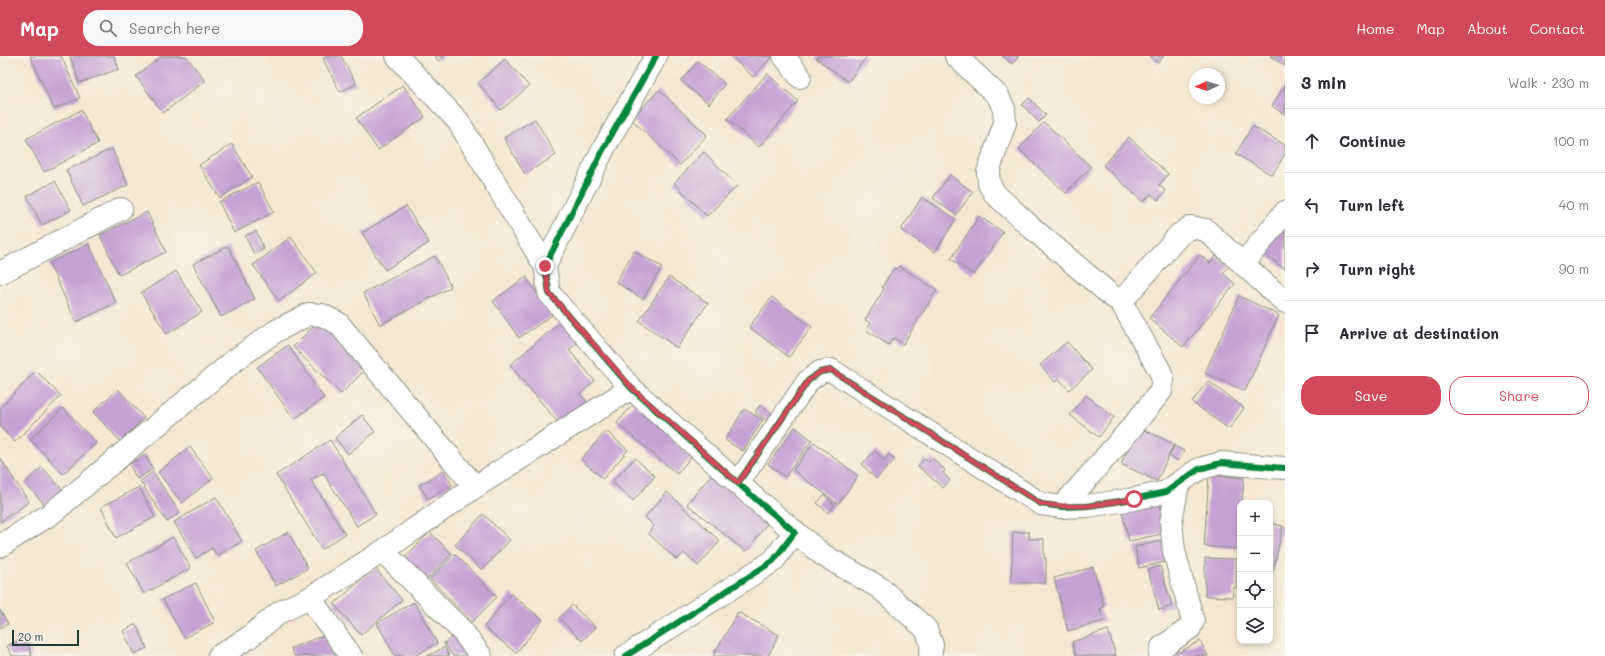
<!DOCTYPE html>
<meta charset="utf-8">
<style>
:root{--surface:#fff;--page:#f7f7f7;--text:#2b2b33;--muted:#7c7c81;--line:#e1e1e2;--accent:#d1495b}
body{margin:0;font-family:Mali,sans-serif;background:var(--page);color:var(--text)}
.controls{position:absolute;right:12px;bottom:12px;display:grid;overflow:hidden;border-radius:8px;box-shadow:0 2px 6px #0003}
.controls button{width:36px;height:36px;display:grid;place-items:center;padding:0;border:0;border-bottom:1px solid var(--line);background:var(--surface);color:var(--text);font:20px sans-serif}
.compass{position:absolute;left:1189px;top:12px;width:36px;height:36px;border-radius:50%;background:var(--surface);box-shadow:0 2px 6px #0003;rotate:267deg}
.scale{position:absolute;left:12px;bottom:10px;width:67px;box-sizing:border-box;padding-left:4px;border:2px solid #1f3d34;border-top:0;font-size:11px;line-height:14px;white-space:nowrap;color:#1f3d34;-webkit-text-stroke:3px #f7f3e8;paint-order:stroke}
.stop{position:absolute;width:12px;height:12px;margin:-9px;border:3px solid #d1495b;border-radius:50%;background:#fff}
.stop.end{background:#d1495b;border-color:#fff;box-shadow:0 1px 4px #0008}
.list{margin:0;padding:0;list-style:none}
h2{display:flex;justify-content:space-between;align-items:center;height:52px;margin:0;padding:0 16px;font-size:17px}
h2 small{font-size:13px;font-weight:400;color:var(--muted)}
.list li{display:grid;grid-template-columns:26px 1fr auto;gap:12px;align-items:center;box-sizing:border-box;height:64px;padding:0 16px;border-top:1px solid var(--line)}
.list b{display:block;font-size:15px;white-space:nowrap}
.list em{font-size:13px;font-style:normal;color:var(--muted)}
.actions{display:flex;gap:8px;padding:12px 16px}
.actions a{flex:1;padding:9px 0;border:1px solid var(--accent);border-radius:16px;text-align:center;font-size:14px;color:var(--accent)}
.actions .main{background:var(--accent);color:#fff}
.icon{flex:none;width:22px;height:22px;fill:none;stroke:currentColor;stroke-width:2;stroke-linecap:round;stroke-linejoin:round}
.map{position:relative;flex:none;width:1285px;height:600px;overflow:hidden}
header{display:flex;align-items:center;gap:24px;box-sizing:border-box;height:56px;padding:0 20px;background:var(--accent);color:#fff}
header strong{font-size:19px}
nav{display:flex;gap:22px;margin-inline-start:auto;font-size:14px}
.search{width:280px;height:36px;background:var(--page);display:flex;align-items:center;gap:10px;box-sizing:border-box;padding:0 14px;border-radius:16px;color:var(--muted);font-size:15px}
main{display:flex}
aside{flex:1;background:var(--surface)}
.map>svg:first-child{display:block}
</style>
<header>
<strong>Map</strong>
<div class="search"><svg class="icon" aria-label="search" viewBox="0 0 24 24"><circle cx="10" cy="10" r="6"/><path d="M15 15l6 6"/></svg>Search here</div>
<nav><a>Home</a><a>Map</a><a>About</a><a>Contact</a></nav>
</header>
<main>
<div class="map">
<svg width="1285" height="600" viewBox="0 0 1285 600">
<rect width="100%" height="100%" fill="#f7f3e8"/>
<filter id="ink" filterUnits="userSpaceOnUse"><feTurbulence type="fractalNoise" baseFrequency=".025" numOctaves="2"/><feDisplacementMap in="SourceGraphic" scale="8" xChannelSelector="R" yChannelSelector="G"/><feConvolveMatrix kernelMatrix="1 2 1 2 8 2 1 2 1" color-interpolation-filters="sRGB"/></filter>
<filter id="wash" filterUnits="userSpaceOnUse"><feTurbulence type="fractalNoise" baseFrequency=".012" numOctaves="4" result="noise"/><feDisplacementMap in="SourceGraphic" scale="16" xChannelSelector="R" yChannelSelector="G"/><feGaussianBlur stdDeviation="0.9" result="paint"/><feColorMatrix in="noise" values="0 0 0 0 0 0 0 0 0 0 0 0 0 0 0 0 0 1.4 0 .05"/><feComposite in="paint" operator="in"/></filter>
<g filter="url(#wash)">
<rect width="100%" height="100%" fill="#f5e7d1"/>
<g id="blocks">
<!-- building -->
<g fill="#c5a2d4">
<path d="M30,0H61L80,42L54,53Z"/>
<path d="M70,0H114L119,13L79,27Z"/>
<path d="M162,0H186L205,25L163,57L136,20Z"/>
<path d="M329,0H341L356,28L340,36L323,3Z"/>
<path d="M435,0H445L438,5Z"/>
<path d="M731,0H773L753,21Z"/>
<path d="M818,0H867L848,26L816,2Z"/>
<path d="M1002,0H1019L1012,8Z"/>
<path d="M1150,0H1164L1158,7Z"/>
<path d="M1270,0H1285V10Z"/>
<path d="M505,3L529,30L501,54L478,27Z"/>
<path d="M698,5L725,28L709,48L681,25Z"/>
<path d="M767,18L798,45L759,91L727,63Z"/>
<path d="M403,29L425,61L378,94L356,62Z"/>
<path d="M1285,29V59L1272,50Z"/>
<path d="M659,34L707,79L680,109L631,63Z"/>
<path d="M1029,42L1046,59L1039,66L1022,49Z"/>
<path d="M81,54L98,87L44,116L26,83Z"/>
<path d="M535,63L556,99L525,118L504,82Z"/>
<path d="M1044,66L1091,111L1066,137L1019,93Z"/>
<path d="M1252,70L1285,89V98L1272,119L1236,98Z"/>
<path d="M1129,81L1168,118L1159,129L1166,135L1158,144L1151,138L1143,146L1103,109Z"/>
<path d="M232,88L252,121L220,142L199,109Z"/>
<path d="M112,93L128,129L83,150L66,114Z"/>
<path d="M704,96L737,130L707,160L674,127Z"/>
<path d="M950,119L973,136L956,159L933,142Z"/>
<path d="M55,125L71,154L42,169L27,140Z"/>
<path d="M258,126L274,156L234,177L219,146Z"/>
<path d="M922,141L956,163L935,196L901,174Z"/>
<path d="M406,150L429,187L385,214L362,177Z"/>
<path d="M147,156L166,196L119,219L100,179Z"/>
<path d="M979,160L1003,176L974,219L951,203Z"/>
<path d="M1285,166V213L1260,195Z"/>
<path d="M256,175L264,193L254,198L245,180Z"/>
<path d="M291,181L317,217L279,245L253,209Z"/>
<path d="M89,188L116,247L76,266L49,207Z"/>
<path d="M228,190L255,243L221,261L193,208Z"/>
<path d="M634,195L662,211L643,243L616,226Z"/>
<path d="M1200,199L1210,207L1216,200L1229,210L1223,217L1235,228L1183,291L1149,262Z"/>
<path d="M435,200L451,231L380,269L363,237Z"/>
<path d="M899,210L937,234L903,288L893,282L889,289L866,274L871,267L865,264L884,233L882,231L894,212L897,213Z"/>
<path d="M176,215L202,256L167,278L141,237Z"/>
<path d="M526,221L552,259L519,282L493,245Z"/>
<path d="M669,221L708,247L677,292L639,265Z"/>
<path d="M1239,240L1279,259L1245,335L1205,317Z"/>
<path d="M772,241L812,271L789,301L749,271Z"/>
<path d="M565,262L582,283L569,294L595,325L580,338L587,346L560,369L510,309Z"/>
<path d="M319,265L367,312L341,338L293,291Z"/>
<path d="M1067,286L1092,314L1069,334L1059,323L1055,326L1040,309Z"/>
<path d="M288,289L324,342L294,363L257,311Z"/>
<path d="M36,315L61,340L15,386L0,371V352Z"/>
<path d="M1208,325L1244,352L1229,373L1192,346Z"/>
<path d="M118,333L144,362L120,385L93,356Z"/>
<path d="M1086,339L1114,361L1099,381L1070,359Z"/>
<path d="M637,344L696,395L677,418L617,367Z"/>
<path d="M760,349L774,359L769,366L755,356Z"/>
<path d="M63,352L96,387L63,418L30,383Z"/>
<path d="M744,353L763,364L743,395L725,384Z"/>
<path d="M362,359L375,376L348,398L335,382Z"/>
<path d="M795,371L812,384L785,421L768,408Z"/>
<path d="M1138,371L1174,388L1157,425L1121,408Z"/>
<path d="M606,375L628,394L603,423L581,403Z"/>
<path d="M330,384L376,458L357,470L323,417L311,424L345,478L322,493L276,419Z"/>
<path d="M814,386L858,420L838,448L793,414Z"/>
<path d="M1174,390L1184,395L1179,405L1169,400Z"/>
<path d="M190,391L213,422L182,447L158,416Z"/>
<path d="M875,395L884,404L889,398L895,404L876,423L862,408Z"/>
<path d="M145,399L153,413L137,423L129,408Z"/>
<path d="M0,402L29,446L0,466Z"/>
<path d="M635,402L655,420L633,445L612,426Z"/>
<path d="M925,402L929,406L932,402L945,414L943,417L950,424L943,432L918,410Z"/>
<path d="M42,411L63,434L46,450L25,427Z"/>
<path d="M444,415L452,429L428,443L419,429Z"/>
<path d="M153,416L180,457L167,466L140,425Z"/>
<path d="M712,418L769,465L747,495L746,494L745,495L687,448Z"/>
<path d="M1209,419L1244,422L1242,447H1240L1239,493L1204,490Z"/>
<path d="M139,431L155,461L116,482L101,451Z"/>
<path d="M667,436L720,485L698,510L684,497L677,504L648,477L654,470L645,461Z"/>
<path d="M824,439L835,449L828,457L817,447Z"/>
<path d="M216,441L242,485L217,500L212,492L196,502L174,466Z"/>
<path d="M1159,442L1161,454L1166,453L1162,478L1129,485L1121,451Z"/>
<path d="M483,458L510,484L482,514L455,489Z"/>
<path d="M1270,467L1283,470L1273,515H1270Z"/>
<path d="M288,476L308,512L276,530L256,495Z"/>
<path d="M430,476L452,498L424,526L402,504Z"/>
<path d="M1013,476H1029V483H1044V502H1046V527H1011Z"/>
<path d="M173,481L191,512L144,538L127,507Z"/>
<path d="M1164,484L1169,505L1139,512L1135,491Z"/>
<path d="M455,498L497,541L472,566L430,523Z"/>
<path d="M1205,502L1237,503L1236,532H1233V541L1205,540Z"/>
<path d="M1160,510L1172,550L1159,554L1148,514Z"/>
<path d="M1093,511L1104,551L1100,553L1104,565L1068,575L1054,522Z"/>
<path d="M375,512L402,544L361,579L334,548Z"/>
<path d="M196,527L215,566L184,582L163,543Z"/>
<path d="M511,538L543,564L516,597L484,571Z"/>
<path d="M414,546L437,587L415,600H395L377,567Z"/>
<path d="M572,549L595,571L582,585L559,562Z"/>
<path d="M0,554L8,568L0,572Z"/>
<path d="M738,556L779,579L768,600H713Z"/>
<path d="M136,568L147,592L134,598L123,575Z"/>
<path d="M1108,574L1116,600H1076L1072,586Z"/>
<path d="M459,576L477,600H453L444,587Z"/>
<path d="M330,577L338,600H294L291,592Z"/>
<path d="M25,582L32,600H12L7,590Z"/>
<path d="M1200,585L1208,600H1172Z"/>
<path d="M445,591L449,600H427Z"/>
</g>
</g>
</g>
<g filter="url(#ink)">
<use href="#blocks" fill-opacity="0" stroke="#8a9282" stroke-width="1"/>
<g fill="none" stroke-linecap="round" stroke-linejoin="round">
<!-- minor casing -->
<g stroke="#8a9282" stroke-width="24">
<g id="minor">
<path d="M397,0L458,65L545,210"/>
<path d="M784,0L800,21"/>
<path d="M956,0L998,40L1004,53L1005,67L988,116L989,128L995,138L1032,172L1113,241L1120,244L1127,239L1179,179L1191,171L1206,174L1243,208L1285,156"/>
<path d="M1243,208L1285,246"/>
<path d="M0,217L121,153"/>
<path d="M738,427L808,325L820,316L831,314L1041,448L1062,451L1087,450L1134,443L1166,436L1199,413L1221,407L1285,412"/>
<path d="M1062,451L1133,370L1161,335L1163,324L1160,315L1120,244"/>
<path d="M795,476L823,499L880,532L926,573L932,589L930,600"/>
<path d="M0,490L52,457L235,304L276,275L309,258L322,259L338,267L475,431"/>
<path d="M383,495L463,576L481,600"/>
<path d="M310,542L383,495L475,431L631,332"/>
<path d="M219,600L248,582L280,556L310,542L351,600"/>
<path d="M626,600L773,505L795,476L759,446L631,332L549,237L545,210L604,92L656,0"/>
<path d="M1160,600L1162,591L1190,572L1193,565L1174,495L1171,466L1178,428"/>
</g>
</g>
<!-- minor -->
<use href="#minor" stroke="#fff" stroke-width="22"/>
<!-- cycleway casing -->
<g stroke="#f7f3e8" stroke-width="8">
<g id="cycleway">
<path d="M738,427L808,325L820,316L831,314L1041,448L1062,451L1087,450L1134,443L1166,436L1199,413L1221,407L1285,412"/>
<path d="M626,600L773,505L795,476L759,446L631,332L549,237L545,210L604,92L656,0"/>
</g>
</g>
<!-- cycleway -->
<use href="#cycleway" stroke="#00873e" stroke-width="6"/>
</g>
</g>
<g fill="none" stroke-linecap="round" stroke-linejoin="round" filter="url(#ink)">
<!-- route -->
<path stroke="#d1495b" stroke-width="5" d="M545,210L549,237L632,332L738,427L808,325L820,316L831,314L1041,448L1062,450H1087L1134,443"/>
</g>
</svg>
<div class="controls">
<button>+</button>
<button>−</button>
<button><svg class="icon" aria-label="locate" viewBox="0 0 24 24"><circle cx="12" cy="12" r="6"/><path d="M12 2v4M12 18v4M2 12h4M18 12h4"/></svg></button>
<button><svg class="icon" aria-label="layers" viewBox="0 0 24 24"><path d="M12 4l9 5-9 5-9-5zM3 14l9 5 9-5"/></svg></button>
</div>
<svg class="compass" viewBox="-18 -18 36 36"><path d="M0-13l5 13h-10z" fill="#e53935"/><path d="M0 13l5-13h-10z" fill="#7c7c81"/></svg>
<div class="scale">20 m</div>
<div class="stop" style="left:1134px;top:443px"></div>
<div class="stop end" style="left:545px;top:210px"></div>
</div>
<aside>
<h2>3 min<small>Walk · 230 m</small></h2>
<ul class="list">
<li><svg class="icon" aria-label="ahead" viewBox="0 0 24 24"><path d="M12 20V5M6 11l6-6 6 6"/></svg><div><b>Continue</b></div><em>100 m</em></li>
<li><svg class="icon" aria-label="left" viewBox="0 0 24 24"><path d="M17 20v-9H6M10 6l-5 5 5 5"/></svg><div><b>Turn left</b></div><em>40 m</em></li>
<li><svg class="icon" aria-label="right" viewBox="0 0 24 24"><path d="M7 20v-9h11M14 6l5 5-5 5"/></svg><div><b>Turn right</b></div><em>90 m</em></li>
<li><svg class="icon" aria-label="arrive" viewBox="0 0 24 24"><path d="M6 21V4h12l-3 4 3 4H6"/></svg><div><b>Arrive at destination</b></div></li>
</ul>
<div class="actions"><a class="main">Save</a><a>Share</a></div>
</aside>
</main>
